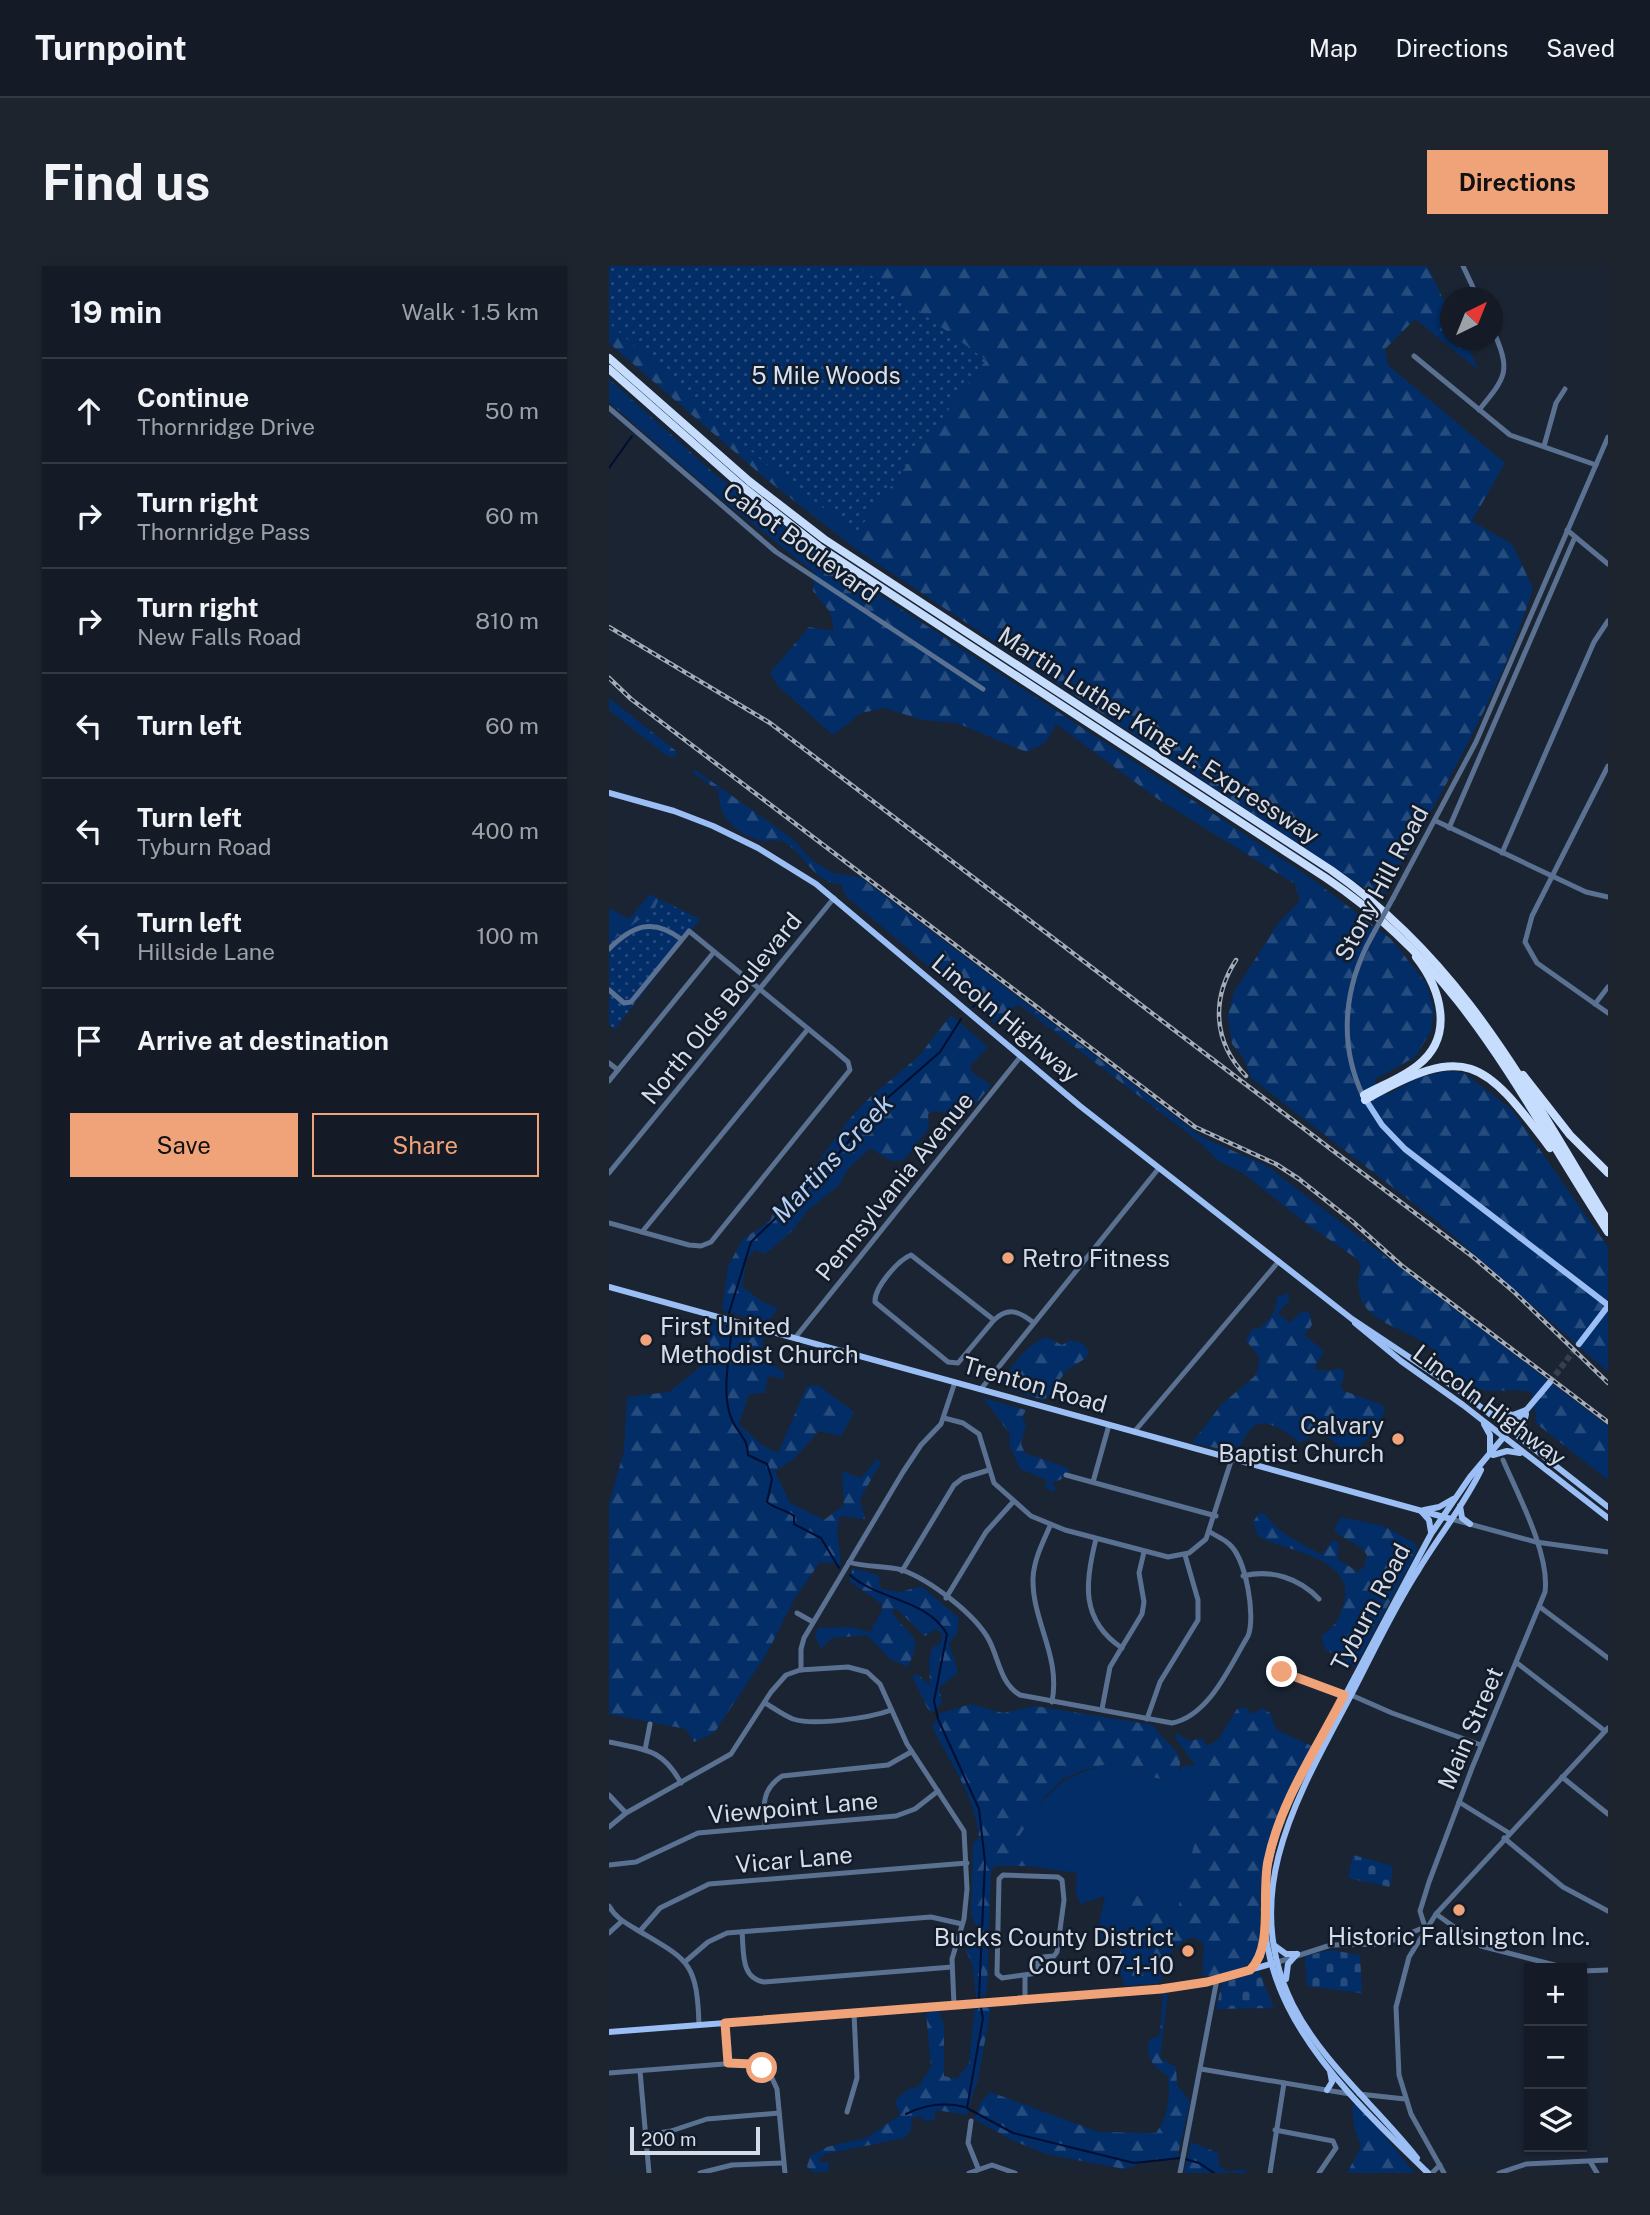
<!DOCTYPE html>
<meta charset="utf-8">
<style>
:root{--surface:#141b26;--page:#1d242e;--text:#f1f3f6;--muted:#9da1a7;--line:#333943;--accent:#f0a279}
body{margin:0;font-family:"Public Sans",sans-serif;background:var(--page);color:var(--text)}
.controls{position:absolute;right:21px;bottom:21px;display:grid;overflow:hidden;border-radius:0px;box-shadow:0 2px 5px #0004}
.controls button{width:63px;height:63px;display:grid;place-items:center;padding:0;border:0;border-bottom:2px solid var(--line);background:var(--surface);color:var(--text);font:35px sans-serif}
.compass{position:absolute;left:831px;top:21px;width:63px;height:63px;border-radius:50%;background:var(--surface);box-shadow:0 2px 5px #0004;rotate:43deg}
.scale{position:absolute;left:21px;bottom:18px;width:130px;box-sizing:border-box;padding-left:7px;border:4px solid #d6dce7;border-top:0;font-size:19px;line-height:24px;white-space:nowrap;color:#d6dce7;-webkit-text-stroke:5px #111b29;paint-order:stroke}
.stop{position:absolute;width:21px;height:21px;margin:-16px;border:5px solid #f0a279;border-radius:50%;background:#fff}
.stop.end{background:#f0a279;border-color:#fff;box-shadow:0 2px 7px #0008}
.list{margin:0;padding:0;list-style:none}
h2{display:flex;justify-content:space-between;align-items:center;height:91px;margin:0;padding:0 28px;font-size:30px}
h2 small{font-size:23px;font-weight:400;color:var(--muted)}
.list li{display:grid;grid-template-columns:46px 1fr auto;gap:21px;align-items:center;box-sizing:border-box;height:105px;padding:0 28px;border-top:2px solid var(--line)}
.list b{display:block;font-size:26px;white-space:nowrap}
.list p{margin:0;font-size:23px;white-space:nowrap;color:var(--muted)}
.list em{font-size:23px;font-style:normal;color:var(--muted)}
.actions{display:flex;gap:14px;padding:21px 28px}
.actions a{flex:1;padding:16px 0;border:2px solid var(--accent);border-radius:0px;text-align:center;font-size:24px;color:var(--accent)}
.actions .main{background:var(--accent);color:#111}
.icon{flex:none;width:38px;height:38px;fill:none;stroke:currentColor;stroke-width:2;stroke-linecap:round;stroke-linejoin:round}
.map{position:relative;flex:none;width:999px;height:1907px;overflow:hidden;border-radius:0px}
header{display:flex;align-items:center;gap:42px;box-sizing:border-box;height:98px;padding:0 35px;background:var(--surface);border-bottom:2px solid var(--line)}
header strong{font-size:33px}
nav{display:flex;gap:38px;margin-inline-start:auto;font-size:24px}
.intro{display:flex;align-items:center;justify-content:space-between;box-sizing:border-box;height:168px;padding:0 42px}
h1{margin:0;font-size:49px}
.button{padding:18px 32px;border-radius:0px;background:var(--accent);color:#111;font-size:24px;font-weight:700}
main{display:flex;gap:42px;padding:0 42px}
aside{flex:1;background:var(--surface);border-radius:0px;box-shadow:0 2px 5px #0004}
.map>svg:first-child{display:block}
</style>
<header>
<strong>Turnpoint</strong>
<nav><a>Map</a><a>Directions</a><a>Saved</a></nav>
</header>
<div class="intro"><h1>Find us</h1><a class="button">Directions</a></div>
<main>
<aside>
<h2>19 min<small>Walk · 1.5 km</small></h2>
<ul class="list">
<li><svg class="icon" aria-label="ahead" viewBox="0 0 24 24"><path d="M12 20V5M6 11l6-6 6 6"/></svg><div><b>Continue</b><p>Thornridge Drive</p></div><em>50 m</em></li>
<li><svg class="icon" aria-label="right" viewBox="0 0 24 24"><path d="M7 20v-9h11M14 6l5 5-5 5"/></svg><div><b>Turn right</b><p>Thornridge Pass</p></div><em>60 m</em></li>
<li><svg class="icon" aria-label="right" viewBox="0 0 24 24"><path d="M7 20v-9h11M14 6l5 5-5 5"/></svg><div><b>Turn right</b><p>New Falls Road</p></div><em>810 m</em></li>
<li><svg class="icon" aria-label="left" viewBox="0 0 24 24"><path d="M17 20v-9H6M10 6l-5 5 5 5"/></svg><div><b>Turn left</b></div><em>60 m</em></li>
<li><svg class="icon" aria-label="left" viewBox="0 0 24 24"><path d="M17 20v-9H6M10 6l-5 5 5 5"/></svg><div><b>Turn left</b><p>Tyburn Road</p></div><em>400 m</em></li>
<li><svg class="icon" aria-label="left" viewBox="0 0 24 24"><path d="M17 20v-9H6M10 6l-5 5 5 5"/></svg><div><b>Turn left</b><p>Hillside Lane</p></div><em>100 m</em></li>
<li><svg class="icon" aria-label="arrive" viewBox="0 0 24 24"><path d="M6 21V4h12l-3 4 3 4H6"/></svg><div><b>Arrive at destination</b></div></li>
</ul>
<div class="actions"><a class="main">Save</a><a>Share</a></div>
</aside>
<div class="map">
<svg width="999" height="1907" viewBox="0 0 999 1907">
<defs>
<pattern id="forest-firs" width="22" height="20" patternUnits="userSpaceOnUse" patternTransform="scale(1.75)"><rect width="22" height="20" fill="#022d67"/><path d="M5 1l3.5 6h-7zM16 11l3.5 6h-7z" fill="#264b7d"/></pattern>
<pattern id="cemetery-stones" width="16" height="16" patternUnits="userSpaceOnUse" patternTransform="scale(1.75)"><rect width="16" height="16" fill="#022d67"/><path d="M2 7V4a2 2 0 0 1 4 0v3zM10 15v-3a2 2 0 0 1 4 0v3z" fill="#264b7d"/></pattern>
<pattern id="park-dots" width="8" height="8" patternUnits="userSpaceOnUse" patternTransform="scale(1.75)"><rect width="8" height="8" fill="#022d67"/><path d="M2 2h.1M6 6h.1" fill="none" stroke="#264b7d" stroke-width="1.8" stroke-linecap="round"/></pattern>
</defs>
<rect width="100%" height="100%" fill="#1a2433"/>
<!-- grass -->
<path fill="#022d67" d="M502,1497L534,1509L564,1516L573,1500L587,1499L596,1512L593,1548L569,1642L520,1627L512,1677L487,1670L496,1630L471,1638L467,1626L468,1607L417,1600L415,1591L404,1580C436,1531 442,1512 502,1497Z"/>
<!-- forest -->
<g fill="url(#forest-firs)">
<path d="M0,0H818L841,47L842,74H855L870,104L806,53L776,83L779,99L896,197L863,255L903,278L924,322C890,433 829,533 772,633L251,286L157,213L0,77Z"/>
<path d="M0,113L107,209L248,314L699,610L782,673L817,717L825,744L822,765L806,791L765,814L778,829L809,812L837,805L855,807L903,844L999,981V1106L826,954L642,812L635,793L623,778L619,750L625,726L670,656L691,635L686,618L549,533L447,458L436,477L417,486L348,457L313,454L276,442L252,447L224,469L168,419L161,407L200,361L225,365L221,346L204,325L205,306L107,229L0,136Z"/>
<path d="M0,432L67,485V491L58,490L0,444Z"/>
<path d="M85,503L184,573L203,594L224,607L251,611L593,871L658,900L999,1160V1214L928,1158L923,1127C909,1121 890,1127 874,1124C860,1121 843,1110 833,1098C830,1094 829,1088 825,1084C795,1057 736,1058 752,1000L748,993L694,955L634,907L611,896L588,874L409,738L388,759L237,630L232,618C206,618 196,589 177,577C167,571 161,577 151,574C129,569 107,550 110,525L84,507Z"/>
<path d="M41,628L50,633L42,651L36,655L30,654L0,677V642L20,653Z"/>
<path d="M342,749L379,781L362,799V806L382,819C364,844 356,851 325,845L319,848L320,862L295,894L282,895L261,882L239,903L230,919L197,946L184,964L156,988L147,984L138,992L133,1020L152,1035L169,1042L158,1058L113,1044L119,1000L134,973L161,955L165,945L202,906L238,856L258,834L310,790Z"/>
<path d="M680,1027V1035L669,1047L681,1057L693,1045L700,1046L703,1059L695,1069L715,1085L705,1103L719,1105L731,1102L736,1107L732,1120L735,1125L774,1139L776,1145L758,1174L739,1188L716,1168H707L691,1177C680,1168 656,1148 642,1163C635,1169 634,1179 626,1186L583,1177L612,1139L647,1109L651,1093L637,1074L644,1062L650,1063C660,1055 668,1044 668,1031Z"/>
<path d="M104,1055L155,1069L152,1092L175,1106L174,1113L159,1110L156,1127L140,1128L130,1158L153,1179L169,1187L198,1120L209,1119L245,1146L232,1170L210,1165L185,1193L166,1205L181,1237L215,1254L235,1239L233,1205L252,1212L268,1193L272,1196L251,1233L256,1253L231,1250L228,1263L232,1299L211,1296L186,1332L157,1389L105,1467L85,1476L77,1463L0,1448V1238L15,1185L18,1131L60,1126L91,1101Z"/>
<path d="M437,1071L453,1079L461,1074L473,1077L480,1085L477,1092L458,1104L435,1135L394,1120L393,1114C405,1097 418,1079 437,1071Z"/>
<path d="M374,1132L417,1144L413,1151L417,1158L412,1178L416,1187L459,1202L461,1206L451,1214L443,1216L447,1223L444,1226L436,1222L438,1214L411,1203L400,1178L401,1168Z"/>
<path d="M650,1247H655C670,1268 690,1276 713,1289L724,1274L730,1277L729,1293L749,1306L755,1301L758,1289C749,1275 736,1276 725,1264L732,1251L775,1260L807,1278L808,1285L746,1401L716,1383L712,1370C724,1363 730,1354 734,1340C750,1291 680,1287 649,1270L644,1256Z"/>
<path d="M244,1302L269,1309L272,1323L292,1326L312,1320L350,1352L348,1368L340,1377L349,1406L330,1422L333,1436L325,1446L319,1443L303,1410L308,1408L321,1419L320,1394L323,1382L331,1377L334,1369L327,1363L316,1370L288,1343L282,1344C297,1372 317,1364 299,1401L281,1393L258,1369L223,1372L212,1383L206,1370L209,1362L242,1361L261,1366L273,1345V1338L240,1315Z"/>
<path d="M362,1438L394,1447L426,1440L544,1459C559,1484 582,1483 565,1516L534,1509L502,1497L474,1504L454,1513L437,1529L404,1580L415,1591L417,1600H386L382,1605L378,1723L377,1729L367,1732L364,1701L357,1684L369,1664L362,1649L364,1577L370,1572C366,1530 342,1498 323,1461L331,1447Z"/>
<path d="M636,1441L644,1448L653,1442L661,1447L668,1464L703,1480C682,1518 662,1557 654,1601C648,1631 655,1664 646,1693C633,1704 610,1713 593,1709L595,1678L584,1671C561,1680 557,1693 551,1717L516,1720L509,1699L520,1627L569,1642L593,1548L596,1512L567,1473V1467L581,1475L593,1472L598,1480L609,1474L628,1443Z"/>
<path d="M554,1727L559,1728L551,1792L567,1801L568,1819L581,1835L568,1893L542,1894L515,1903L437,1888L405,1875L365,1853L372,1836L381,1826L490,1866L547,1867C560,1849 561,1831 559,1810C543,1799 537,1794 540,1774L551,1769Z"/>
<path d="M382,1741L369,1813L358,1849L327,1844L325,1854L316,1855L310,1850L303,1852L302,1864L296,1872L216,1888L209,1894L212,1897L219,1895L220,1905L205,1907L198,1901L201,1890L218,1881L257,1872L291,1849L286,1835L299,1823L309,1821L322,1801L317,1747L330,1745L335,1759V1810L348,1813L360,1797L366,1742Z"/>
<path d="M749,1838L806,1907H738L752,1881L745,1861L743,1839Z"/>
<path d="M582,1876L609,1887L610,1900L620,1906L633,1903L639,1907H575Z"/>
</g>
<!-- cemetery -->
<g fill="url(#cemetery-stones)">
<path d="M744,1589L784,1600L781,1621L739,1612Z"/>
<path d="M722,1684L751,1689L753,1727L698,1720L696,1690Z"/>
<path d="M650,1706L665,1742L607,1743L613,1717Z"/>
</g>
<!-- park -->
<g fill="url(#park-dots)">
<path d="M0,0H249L377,94L247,267L152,194L0,57Z"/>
<path d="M50,633L91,653L6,763L0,759V677L30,654L36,655L42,651Z"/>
</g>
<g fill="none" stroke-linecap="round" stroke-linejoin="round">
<!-- stream -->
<g stroke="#000e32" stroke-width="2">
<path d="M0,202L23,170"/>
<path d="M364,741L373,732"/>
<path d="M120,1047L142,976L216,904L267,842L331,786L352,753"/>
<path d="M118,1060L122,1069C120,1095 112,1129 123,1154C129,1168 139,1172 139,1189L158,1198L163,1213L158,1236C166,1243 176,1243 185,1250V1258L212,1272L230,1302"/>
<path d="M241,1309C269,1334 318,1333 338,1368L325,1435L329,1453L370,1543L376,1596L370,1732L374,1752L358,1842L404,1867L525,1897L571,1892"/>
<path d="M297,1848C315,1839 335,1836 356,1841"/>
<path d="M576,1893L590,1897L605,1907"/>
</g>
<!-- major-tunnel -->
<path stroke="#36404e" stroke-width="6" stroke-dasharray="6 3" stroke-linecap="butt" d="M941,1116L970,1078"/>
<!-- minor -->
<g stroke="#5b7191" stroke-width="5">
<path d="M854,0L869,32"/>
<path d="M805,90L901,169L987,199"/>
<path d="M0,142L167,286L374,423"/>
<path d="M870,144C898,110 902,105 884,64"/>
<path d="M935,180L947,137L956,123"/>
<path d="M958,264L999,298"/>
<path d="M999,500L923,650L916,676L928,697L999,747"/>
<path d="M827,555L977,626L999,631"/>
<path d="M840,562L966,271"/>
<path d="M893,587L985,376L999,355"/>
<path d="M784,632L867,476L999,171"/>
<path d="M0,683C23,660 43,651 72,673"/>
<path d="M0,724L15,737L22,736L80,665L225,784L239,796L241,804L102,976L92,980L80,979L0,957"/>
<path d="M986,738L999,721"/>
<path d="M0,797L9,804"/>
<path d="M0,815L105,686"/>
<path d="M754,830C729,777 735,720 763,670"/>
<path d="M0,907L225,632"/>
<path d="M33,966L199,763"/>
<path d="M302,989L385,1054L349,1097L339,1096L266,1036C265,1022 289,994 302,989Z"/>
<path d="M385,1054C400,1040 411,1046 425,1057"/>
<path d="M186,1072L412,790"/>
<path d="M372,1123L550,902"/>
<path d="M335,1152L354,1157L370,1168L385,1217L422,1250L456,1264L559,1291L580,1287L597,1273L623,1192"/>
<path d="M525,1166L670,995"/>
<path d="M457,1209L607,1250"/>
<path d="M484,1216L500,1159"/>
<path d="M842,1253L927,1276L999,1286"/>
<path d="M441,1260C434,1276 425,1293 424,1312C423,1356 452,1389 443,1436"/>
<path d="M487,1273C476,1316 471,1354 513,1382"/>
<path d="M240,1296C257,1302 276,1299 293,1304C321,1314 366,1348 380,1374C390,1393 391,1417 411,1429L563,1457C600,1450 621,1400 639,1370C647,1351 637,1292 620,1278C615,1273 607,1270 601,1266"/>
<path d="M293,1305L345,1219L354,1212L380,1204"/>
<path d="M634,1310C662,1303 690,1312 710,1333"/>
<path d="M337,1332L377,1266L404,1236"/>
<path d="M931,1341L999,1392"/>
<path d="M188,1347L204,1356"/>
<path d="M908,1397L996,1465"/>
<path d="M192,1404V1383L195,1372L294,1206L312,1179L332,1158L346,1116"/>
<path d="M673,1406L735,1429"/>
<path d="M742,1429L783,1447L872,1479"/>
<path d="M156,1437C165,1442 174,1449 184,1453C205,1460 261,1452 282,1444"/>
<path d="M493,1443L501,1401L533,1348L535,1336L530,1307L535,1286"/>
<path d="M538,1453L551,1416L589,1354V1334L576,1289"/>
<path d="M0,1476C36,1484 53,1482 72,1517"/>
<path d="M36,1484L41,1458"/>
<path d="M953,1511L999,1548"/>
<path d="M0,1529L17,1547"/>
<path d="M850,1536L900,1567"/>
<path d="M156,1560C154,1539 153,1523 173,1510L279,1499L302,1486"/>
<path d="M0,1561L17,1547L122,1488L162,1426L177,1409L191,1404L239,1401L258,1406L271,1418L298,1478L355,1565L358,1623L355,1653L343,1693L345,1739"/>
<path d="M895,1572L954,1621L999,1645"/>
<path d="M0,1599L27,1596L89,1567L287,1550L306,1543L329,1525"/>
<path d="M394,1609L449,1611L453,1614L455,1634L448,1686L445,1690L434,1691L429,1695V1707L393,1712L388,1708L390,1613Z"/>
<path d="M0,1640C6,1651 15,1656 25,1662C78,1694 88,1693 90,1759"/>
<path d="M827,1648L872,1680L957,1702"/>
<path d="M816,1661L811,1645L820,1616L863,1502L936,1326C941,1288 909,1229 894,1194"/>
<path d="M31,1665L51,1642L100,1618L358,1597"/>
<path d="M133,1666C135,1685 131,1712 155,1716L343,1701"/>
<path d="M0,1667L13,1655"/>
<path d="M77,1695L99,1676L118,1667L322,1651L353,1658"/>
<path d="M669,1696L722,1679L775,1678L816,1661"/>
<path d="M973,1705L999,1704"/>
<path d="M416,1734V1711"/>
<path d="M116,1757L119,1797"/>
<path d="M592,1803L741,1828"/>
<path d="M31,1805L40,1907"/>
<path d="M0,1807L128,1797L150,1800L162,1810L168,1823L176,1907"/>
<path d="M750,1828L796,1833"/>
<path d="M238,1846L248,1812L245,1747"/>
<path d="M362,1855L359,1877L369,1902"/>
<path d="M666,1864L724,1875L727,1882L710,1907"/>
<path d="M36,1869L62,1865L98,1853L170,1847"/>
<path d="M982,1897L988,1907"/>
<path d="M91,1907L123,1899L174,1897"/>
<path d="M360,1907L383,1899L406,1907"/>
<path d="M571,1907L608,1713"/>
<path d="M661,1907L675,1817"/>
<path d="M823,1907L831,1899"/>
<path d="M835,1907L802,1848L790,1809L787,1741L800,1691L827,1648L999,1462"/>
<path d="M890,1907L917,1898L999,1894"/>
</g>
<!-- major -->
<g stroke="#9bbff5" stroke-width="6">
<path d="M0,527L65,545L104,560L149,582L207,618L471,840L743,1053L854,1127L999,1241"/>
<path d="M755,831L773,859L796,883L999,1039"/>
<path d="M0,1021L842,1253"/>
<path d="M746,1057L792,1095L854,1139L999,1252"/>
<path d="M970,1078L999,1040"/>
<path d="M881,1145L904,1149L917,1144"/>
<path d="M917,1148L914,1161L921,1177"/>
<path d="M875,1158L881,1169V1187"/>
<path d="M884,1189L898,1185L911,1187"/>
<path d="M851,1240L853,1252L861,1258"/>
<path d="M815,1244L830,1241L844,1233"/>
<path d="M812,1245L820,1254L822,1266"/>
<path d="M666,1680L677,1688H688"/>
<path d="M642,1702L652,1690L655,1675"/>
<path d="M677,1713L679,1698L688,1688"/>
<path d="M0,1766L552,1723L598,1716L665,1697"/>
<path d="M718,1824L723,1816L721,1805"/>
<path d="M808,1892C767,1840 714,1798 684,1739C628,1627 690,1528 742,1429C764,1387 784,1343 810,1303C830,1270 855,1239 872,1204"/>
<path d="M819,1907C705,1798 605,1697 682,1531L822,1268L861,1211L941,1116"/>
</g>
<!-- highway -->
<g stroke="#c7ddfe" stroke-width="8">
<path d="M0,92L140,215L215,273L722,604C855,697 916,820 999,955"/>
<path d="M0,103L134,221L210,281L717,612C857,706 910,830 999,966"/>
<path d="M914,809L961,869L999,907"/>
<path d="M755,829C773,819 793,812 809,799C846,770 832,723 807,691"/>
<path d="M756,834C858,776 874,793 941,882"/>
</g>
<!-- rail casing -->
<g stroke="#a5acb8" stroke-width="4.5">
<g id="rail">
<path d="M0,361L161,457L864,991L904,1025L999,1117"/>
<path d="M0,412L22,433L586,861L667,898L690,913L743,955L792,999L999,1156"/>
<path d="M627,694C602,733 604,776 637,810"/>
</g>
</g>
<!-- rail -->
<use href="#rail" stroke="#111b29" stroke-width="2" stroke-dasharray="5" stroke-linecap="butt"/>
<!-- minor-bridge -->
<path stroke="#5b7191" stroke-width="5" d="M763,670L784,632"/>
</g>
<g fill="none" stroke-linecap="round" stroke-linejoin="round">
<!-- route -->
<path stroke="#f0a279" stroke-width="9" d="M153,1802L144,1798L119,1797L116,1757L552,1723L598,1716L641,1704C665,1681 652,1628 659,1595C671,1536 708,1482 735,1429L673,1406"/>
</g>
<!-- markers -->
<g fill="#f0a279" stroke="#111b29" stroke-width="2.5">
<circle cx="399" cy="992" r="7"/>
<circle cx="37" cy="1074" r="7"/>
<circle cx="789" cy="1173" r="7"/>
<circle cx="850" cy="1644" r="7"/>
<circle cx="579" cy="1685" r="7"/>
</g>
<g text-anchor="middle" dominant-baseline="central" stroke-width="5" stroke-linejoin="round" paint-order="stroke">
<!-- park labels -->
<g font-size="24" fill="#d3e1f5" stroke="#111b29">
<text x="217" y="109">5 Mile Woods</text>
</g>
<!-- street labels -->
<g font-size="24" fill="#d6dce7" stroke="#111b29">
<text transform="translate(192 276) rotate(36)">Cabot Boulevard</text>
<text transform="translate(550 469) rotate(33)">Martin Luther King Jr. Expressway</text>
<text transform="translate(772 617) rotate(-62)">Stony Hill Road</text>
<text transform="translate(112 742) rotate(-51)">North Olds Boulevard</text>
<text transform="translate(397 752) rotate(40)">Lincoln Highway</text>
<text transform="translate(285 920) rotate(-51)">Pennsylvania Avenue</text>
<text transform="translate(426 1118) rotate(16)">Trenton Road</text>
<text transform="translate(881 1139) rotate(37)">Lincoln Highway</text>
<text transform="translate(761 1341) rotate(-62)">Tyburn Road</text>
<text transform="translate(861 1462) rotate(-67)">Main Street</text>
<text transform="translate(184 1541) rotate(-5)">Viewpoint Lane</text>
<text transform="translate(185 1593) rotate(-5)">Vicar Lane</text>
</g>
<!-- poi labels -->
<g font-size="24" fill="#d6dce7" stroke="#111b29" text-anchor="start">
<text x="413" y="992">Retro Fitness</text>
<text x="51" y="1060">First United<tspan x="51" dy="28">Methodist Church</tspan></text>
<text x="775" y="1159" text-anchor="end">Calvary<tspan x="775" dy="28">Baptist Church</tspan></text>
<text x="850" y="1670" text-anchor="middle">Historic Fallsington Inc.</text>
<text x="565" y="1671" text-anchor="end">Bucks County District<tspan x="565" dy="28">Court 07-1-10</tspan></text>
</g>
<!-- water labels -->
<g font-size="26" font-style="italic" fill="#b3cef6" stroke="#111b29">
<text transform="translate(223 892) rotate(-47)">Martins Creek</text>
</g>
</g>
</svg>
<div class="controls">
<button>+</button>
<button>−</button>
<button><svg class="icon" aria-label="layers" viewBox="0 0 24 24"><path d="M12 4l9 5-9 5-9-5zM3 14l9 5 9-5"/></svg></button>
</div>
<svg class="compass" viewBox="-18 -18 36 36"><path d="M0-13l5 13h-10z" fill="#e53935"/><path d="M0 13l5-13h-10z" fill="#9da1a7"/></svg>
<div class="scale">200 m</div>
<div class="stop" style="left:153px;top:1802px"></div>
<div class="stop end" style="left:673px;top:1406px"></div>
</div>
</main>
